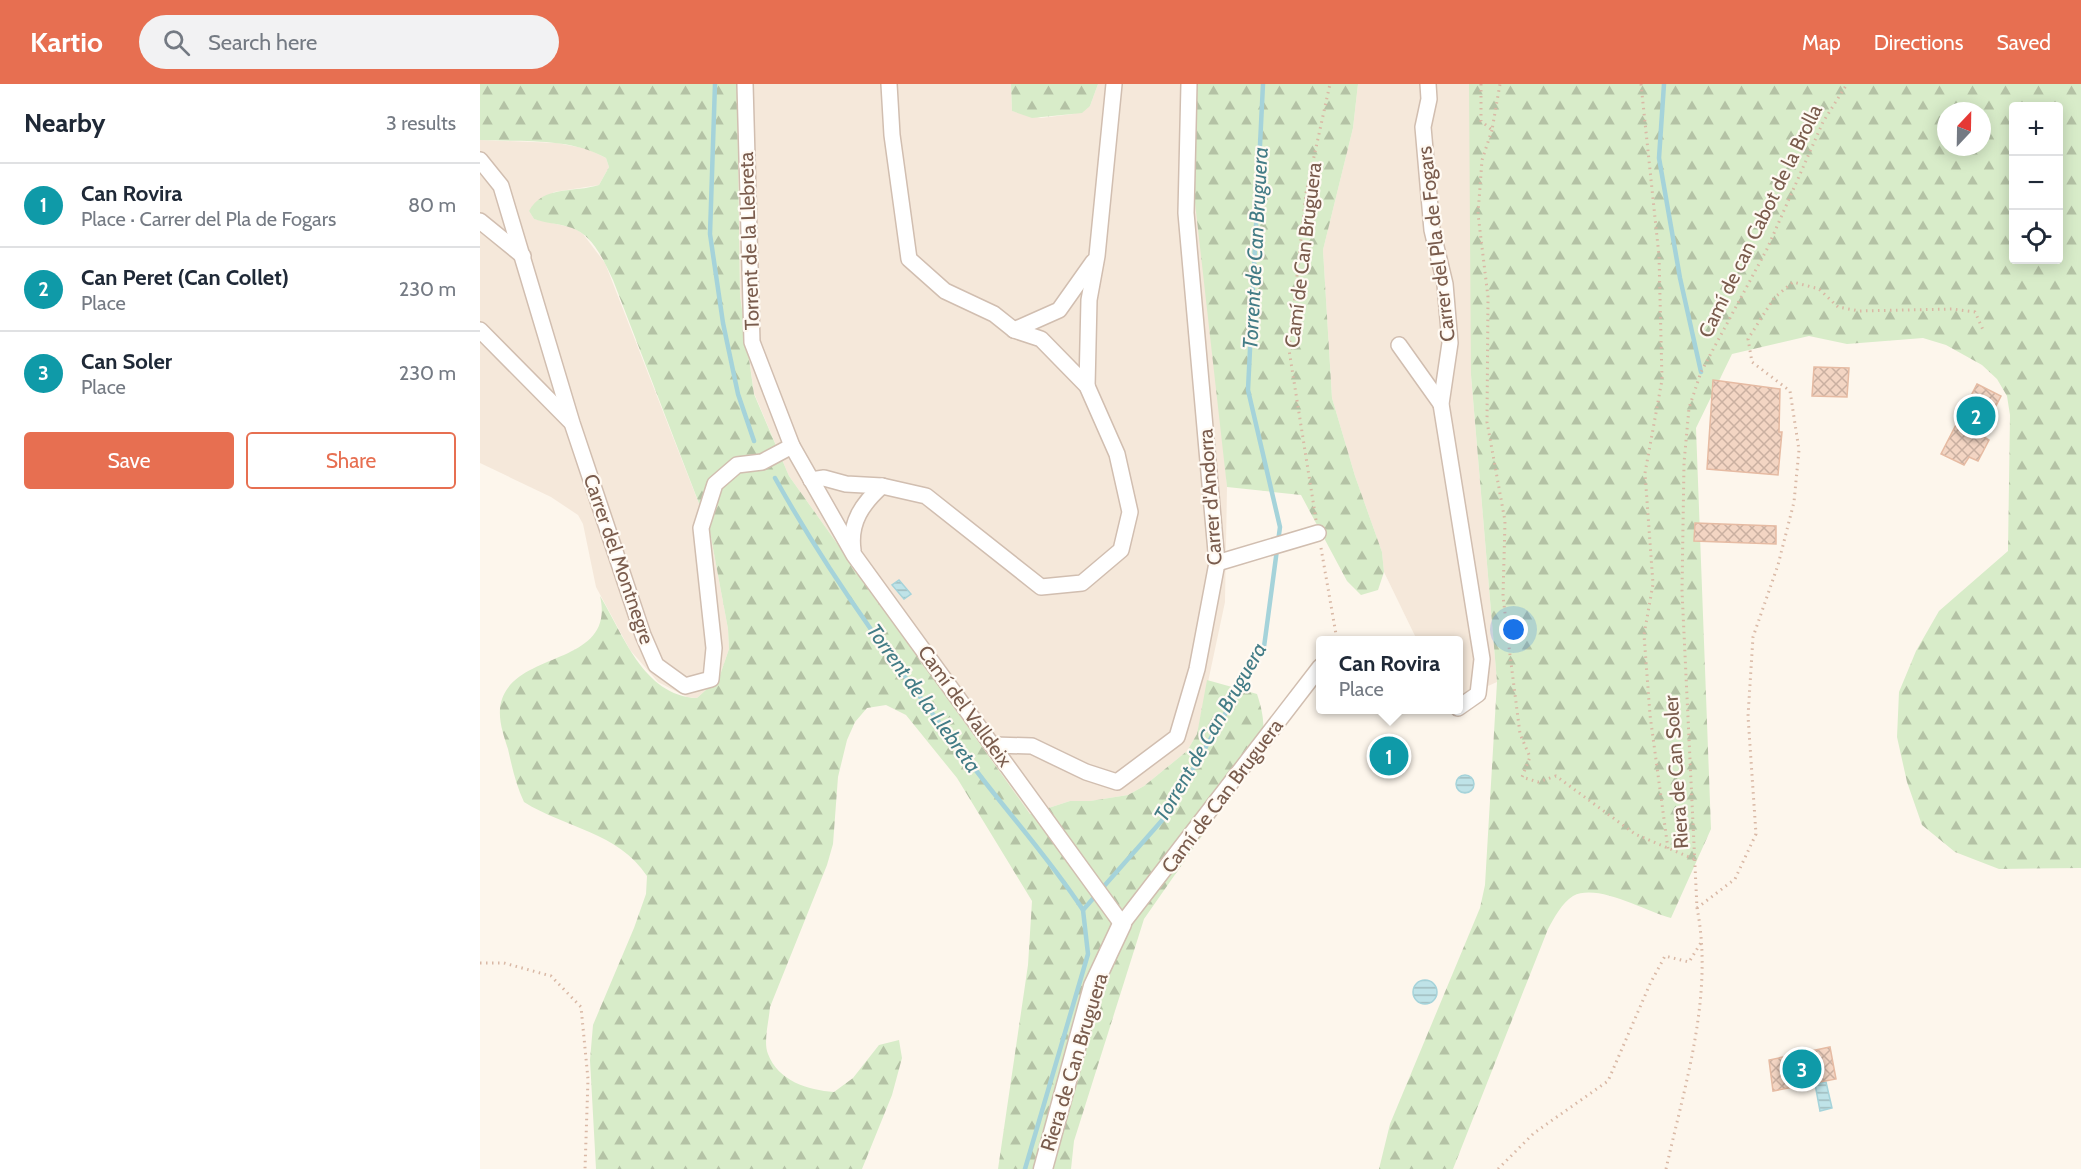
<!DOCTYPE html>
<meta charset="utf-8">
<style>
:root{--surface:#fff;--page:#f2f2f3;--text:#1f2937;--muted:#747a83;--line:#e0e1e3;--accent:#e76f51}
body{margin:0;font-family:Cabin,sans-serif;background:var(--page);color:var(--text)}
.controls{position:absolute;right:18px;top:18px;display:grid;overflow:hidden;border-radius:6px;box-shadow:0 3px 15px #0003}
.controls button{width:54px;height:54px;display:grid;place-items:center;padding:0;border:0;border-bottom:2px solid var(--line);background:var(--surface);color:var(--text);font:30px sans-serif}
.compass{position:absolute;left:1457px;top:18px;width:54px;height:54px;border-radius:50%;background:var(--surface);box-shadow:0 3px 15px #0003;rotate:22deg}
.you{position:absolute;left:1034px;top:546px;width:21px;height:21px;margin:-15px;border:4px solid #fff;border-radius:50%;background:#1a73e8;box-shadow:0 0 0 9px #1a73e833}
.badge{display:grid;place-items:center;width:39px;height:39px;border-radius:50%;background:var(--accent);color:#fff;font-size:20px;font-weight:700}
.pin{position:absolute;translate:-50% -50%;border:3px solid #fff;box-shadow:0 2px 6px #0006}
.popup{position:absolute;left:836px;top:552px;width:147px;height:78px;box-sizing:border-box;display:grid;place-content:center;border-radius:6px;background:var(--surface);filter:drop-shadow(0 2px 4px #0005);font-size:20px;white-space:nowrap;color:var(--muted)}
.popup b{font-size:22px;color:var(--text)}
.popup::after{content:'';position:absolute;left:50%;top:100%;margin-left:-12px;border:12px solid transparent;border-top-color:var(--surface)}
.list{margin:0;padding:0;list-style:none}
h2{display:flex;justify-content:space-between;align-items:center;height:78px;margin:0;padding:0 24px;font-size:26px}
h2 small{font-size:20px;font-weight:400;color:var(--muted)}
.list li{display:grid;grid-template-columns:39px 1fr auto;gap:18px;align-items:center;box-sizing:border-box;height:84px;padding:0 24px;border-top:2px solid var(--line)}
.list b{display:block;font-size:22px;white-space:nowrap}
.list p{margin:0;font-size:20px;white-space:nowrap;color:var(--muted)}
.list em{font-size:20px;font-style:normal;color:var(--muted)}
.actions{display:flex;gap:12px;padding:18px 24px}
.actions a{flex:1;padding:14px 0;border:2px solid var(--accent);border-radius:6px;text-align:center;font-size:21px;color:var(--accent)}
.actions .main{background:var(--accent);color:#fff}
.icon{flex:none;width:33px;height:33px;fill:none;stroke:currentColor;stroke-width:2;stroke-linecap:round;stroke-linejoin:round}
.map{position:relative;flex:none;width:1601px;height:1085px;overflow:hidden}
header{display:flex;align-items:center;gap:36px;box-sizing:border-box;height:84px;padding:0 30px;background:var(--accent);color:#fff}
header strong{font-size:28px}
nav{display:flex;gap:33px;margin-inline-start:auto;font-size:21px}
.search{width:420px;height:54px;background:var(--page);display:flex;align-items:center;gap:15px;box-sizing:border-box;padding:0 21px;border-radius:33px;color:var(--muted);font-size:22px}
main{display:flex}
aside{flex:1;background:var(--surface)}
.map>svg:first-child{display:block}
</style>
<header>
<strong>Kartio</strong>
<div class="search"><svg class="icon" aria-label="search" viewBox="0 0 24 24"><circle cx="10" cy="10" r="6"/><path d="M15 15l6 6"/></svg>Search here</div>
<nav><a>Map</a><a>Directions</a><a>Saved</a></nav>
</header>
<main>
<aside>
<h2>Nearby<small>3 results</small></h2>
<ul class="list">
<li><span class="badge" style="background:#0f9aa8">1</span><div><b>Can Rovira</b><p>Place · Carrer del Pla de Fogars</p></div><em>80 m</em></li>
<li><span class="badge" style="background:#0f9aa8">2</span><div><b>Can Peret (Can Collet)</b><p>Place</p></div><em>230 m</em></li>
<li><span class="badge" style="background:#0f9aa8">3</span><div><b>Can Soler</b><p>Place</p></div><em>230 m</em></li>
</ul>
<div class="actions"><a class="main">Save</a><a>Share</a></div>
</aside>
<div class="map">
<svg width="1601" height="1085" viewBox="0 0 1601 1085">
<defs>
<pattern id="forest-firs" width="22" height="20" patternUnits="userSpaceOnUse" patternTransform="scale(1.5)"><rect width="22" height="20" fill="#d8ecc9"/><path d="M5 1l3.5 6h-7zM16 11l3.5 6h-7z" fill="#b4c2a5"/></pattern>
<pattern id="water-rules" width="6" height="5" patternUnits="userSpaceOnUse" patternTransform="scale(1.5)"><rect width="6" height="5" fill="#bfe3e8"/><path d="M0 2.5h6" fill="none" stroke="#a0bbbe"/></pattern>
<pattern id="building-cross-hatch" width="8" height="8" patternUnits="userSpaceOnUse" patternTransform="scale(1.5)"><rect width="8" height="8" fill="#f3d5c3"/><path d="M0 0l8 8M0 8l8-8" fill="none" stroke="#cab0a1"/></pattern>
</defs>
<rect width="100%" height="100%" fill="#fdf6ec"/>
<!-- residential -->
<g fill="#f5e8da">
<path d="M257,0H531L532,27L561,34L593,30L610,22L618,0H713L747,403L745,518L717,650L707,667L664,702L648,711L610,717H590L550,730L309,392L274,309L260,211Z"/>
<path d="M878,0H989L991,3V291L1017,598L979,615L978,556H937L904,488L902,468L875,392L852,314L843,166L873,44Z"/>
<path d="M0,56L77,59L108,65L126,74L129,83L119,101L74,108L49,127L54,135L94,144L103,150L125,179L230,448L248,545L249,565L239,594L217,614L207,613L178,598L150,566L116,503L103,440L98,431L71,413L0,379Z"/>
</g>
<!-- forest -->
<g fill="url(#forest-firs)" fill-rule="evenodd">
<path d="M0,0H257L260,211L274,310L309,392L550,730L590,717H610L648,711L664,702L707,667L717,650L727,596L777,610C785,634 786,650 777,673L664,835L594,1057L591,1085H518L548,881L552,817L477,694L426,631L406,621L387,624L375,638L367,656L358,693L353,760L347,781L290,923C289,937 283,958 288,970C298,997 328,1006 354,1008L373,994L399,961L419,956L422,974L412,1011L382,1085H116L110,976L113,941L154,844L166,810L167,792C138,748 85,744 44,718C36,701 32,683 28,665C24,652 19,639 20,625C26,564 137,586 120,512C143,549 163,612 217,614L239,594L249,565L248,545L230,448L133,196C124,177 113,151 92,144C79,139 67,140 54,135L49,127C63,101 94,109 119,101L129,83L126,74C90,53 41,58 0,56Z"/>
<path d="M531,0H618L610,22L602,29L552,34L532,27Z"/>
<path d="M713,0H878L873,44L843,166L852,314L875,392L902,468L904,488L898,506L881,511L867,497L821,411L747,403L711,83Z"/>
<path d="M989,0H1601V784L1519,785L1475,768L1442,741L1427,698L1417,653L1419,608L1436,567L1459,527L1528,467L1530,331L1527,312L1517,295L1502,281L1466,261L1443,254L1367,260L1329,252L1252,270L1216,344L1231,745L1191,834C1164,827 1118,799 1093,812C1082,819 1074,834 1068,845L973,1085H899L910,1040L1000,824L1005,801L1017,598L991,291ZM1534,22H1578V176H1534ZM1466,27H1502V63H1466Z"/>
</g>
<!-- water -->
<g fill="url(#water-rules)" stroke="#a5d3da" stroke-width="1.5">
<path d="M419,496L431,510L424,515L412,501Z"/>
<circle cx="985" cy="700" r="9"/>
<circle cx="945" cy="908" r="12"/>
<path d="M1346,998L1352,1024L1340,1027L1335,1000Z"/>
</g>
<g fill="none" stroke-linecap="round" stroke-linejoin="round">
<!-- stream -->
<g stroke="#a5d3da" stroke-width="4.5">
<path d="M235,0L230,150L243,239L258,310L274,357"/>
<path d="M1184,0L1179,74L1200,194L1221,288"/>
<path d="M295,394C353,498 425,595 498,689C533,735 572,778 603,826"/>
<path d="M545,1085L608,870L603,826L685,733L784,563L800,443L768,306L783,0"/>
</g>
</g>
<!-- building -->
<g fill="url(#building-cross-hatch)" stroke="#e6bba3" stroke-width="1.5">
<path d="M1334,283L1369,284L1367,313L1332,312Z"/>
<path d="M1233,296L1300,305L1299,348H1302L1298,391L1227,385Z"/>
<path d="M1497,300L1521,312L1501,351L1509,356L1498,377L1489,373L1484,381L1461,370Z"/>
<path d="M1215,439L1296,442V460L1214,457Z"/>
<path d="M914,659L923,675L905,685L896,669Z"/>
<path d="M1350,963L1356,995L1293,1007L1289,976Z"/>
</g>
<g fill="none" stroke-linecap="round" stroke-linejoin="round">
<!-- minor casing -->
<g stroke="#d1beb0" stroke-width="18">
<g id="minor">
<path d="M265,0L272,258L312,362L374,471L642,840L840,583"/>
<path d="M948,0L949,15L943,43L952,146L965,200L970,259L961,320L1002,575L998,610L978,624"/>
<path d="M0,76L21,102L92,339L163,551L176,581L205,602L231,595L234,564L221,444L235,400L257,381L282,378L312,362"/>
<path d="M0,137L43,172"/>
<path d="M0,246L90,337"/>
<path d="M534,246L579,226L613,178"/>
<path d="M919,261L961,320"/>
<path d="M607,302L609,216L617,172L634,0"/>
<path d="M331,396L344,394L366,400L402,402L446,412L561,503L602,499L641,466L650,428L637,370L607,302L561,255L534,246L514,230L465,207L429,175L412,51L409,0"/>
<path d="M373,466C369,438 383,419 402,402"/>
<path d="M737,479L838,449"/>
<path d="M514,661L552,662L606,688L637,698L697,653L717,585L737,479L706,129L709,0"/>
</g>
</g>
<!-- tertiary casing -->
<g stroke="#d1beb0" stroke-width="21">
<path id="tertiary" d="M563,1085L613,902L642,840"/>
</g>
<!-- path -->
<g stroke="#d9b8a5" stroke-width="3" stroke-dasharray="1.5 4.5" stroke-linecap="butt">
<path d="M1001,0V37L1012,46L1020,0"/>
<path d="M1161,0L1179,172L1182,296L1165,389L1173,500L1164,551L1170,631L1188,765"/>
<path d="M1012,46L1002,76L998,130L1008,213L1007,338L1025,437L1023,512L1028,555L1040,650L1050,673L1042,693L1058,698L1076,692L1155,750L1216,776"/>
<path d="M836,436L809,266L826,109L850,0"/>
<path d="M841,464L857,556"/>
<path d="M1217,824L1255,795L1276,750L1268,632L1273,553L1298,481L1314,418L1319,366L1310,307L1272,278L1268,255L1294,214L1313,198L1339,205L1358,223L1379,227L1472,225L1495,228L1504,248"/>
<path d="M0,879H24L71,892L101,923L108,995L105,1085"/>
<path d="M1018,1085L1054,1049L1128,997L1170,900L1185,872L1209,878L1222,857"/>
<path d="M1186,1085C1205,1000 1234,911 1217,824L1202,507L1204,379L1209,324L1221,288L1287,165L1343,38L1367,0"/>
</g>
<!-- minor -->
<use href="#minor" stroke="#fff" stroke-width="15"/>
<!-- tertiary -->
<use href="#tertiary" stroke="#fff" stroke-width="18"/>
</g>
<g text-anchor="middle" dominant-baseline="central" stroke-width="4.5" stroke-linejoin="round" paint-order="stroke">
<!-- street labels -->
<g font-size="20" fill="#7a5c4d" stroke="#fffaf3">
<text transform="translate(1280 137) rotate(-64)">Camí de can Cabot de la Brolla</text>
<text transform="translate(269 157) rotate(-92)">Torrent de la Llebreta</text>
<text transform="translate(956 160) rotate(-97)">Carrer del Pla de Fogars</text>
<text transform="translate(823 171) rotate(-83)">Camí de Can Bruguera</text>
<text transform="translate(730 413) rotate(-94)">Carrer d'Andorra</text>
<text transform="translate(139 475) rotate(71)">Carrer del Montnegre</text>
<text transform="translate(485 622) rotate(54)">Camí del Valldeix</text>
<text transform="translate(1196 688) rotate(-94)">Riera de Can Soler</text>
<text transform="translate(742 712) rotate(-53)">Camí de Can Bruguera</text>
<text transform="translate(594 978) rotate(-73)">Riera de Can Bruguera</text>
</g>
<!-- water labels -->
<g font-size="21" font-style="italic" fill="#437c86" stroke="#fffaf3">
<text transform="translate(775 164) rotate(-87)">Torrent de Can Bruguera</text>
<text transform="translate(444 614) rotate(54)">Torrent de la Llebreta</text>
<text transform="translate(730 648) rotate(-60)">Torrent de Can Bruguera</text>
</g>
</g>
</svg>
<div class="controls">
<button>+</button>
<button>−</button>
<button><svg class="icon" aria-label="locate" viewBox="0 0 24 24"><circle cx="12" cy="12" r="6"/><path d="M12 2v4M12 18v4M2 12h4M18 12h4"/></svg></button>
</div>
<svg class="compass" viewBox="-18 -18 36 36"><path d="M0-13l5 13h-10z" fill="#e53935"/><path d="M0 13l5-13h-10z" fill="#747a83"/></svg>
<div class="you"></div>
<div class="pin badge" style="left:909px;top:672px;background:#0f9aa8">1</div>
<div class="popup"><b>Can Rovira</b>Place</div>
<div class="pin badge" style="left:1496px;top:332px;background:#0f9aa8">2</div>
<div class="pin badge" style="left:1322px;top:985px;background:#0f9aa8">3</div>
</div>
</main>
